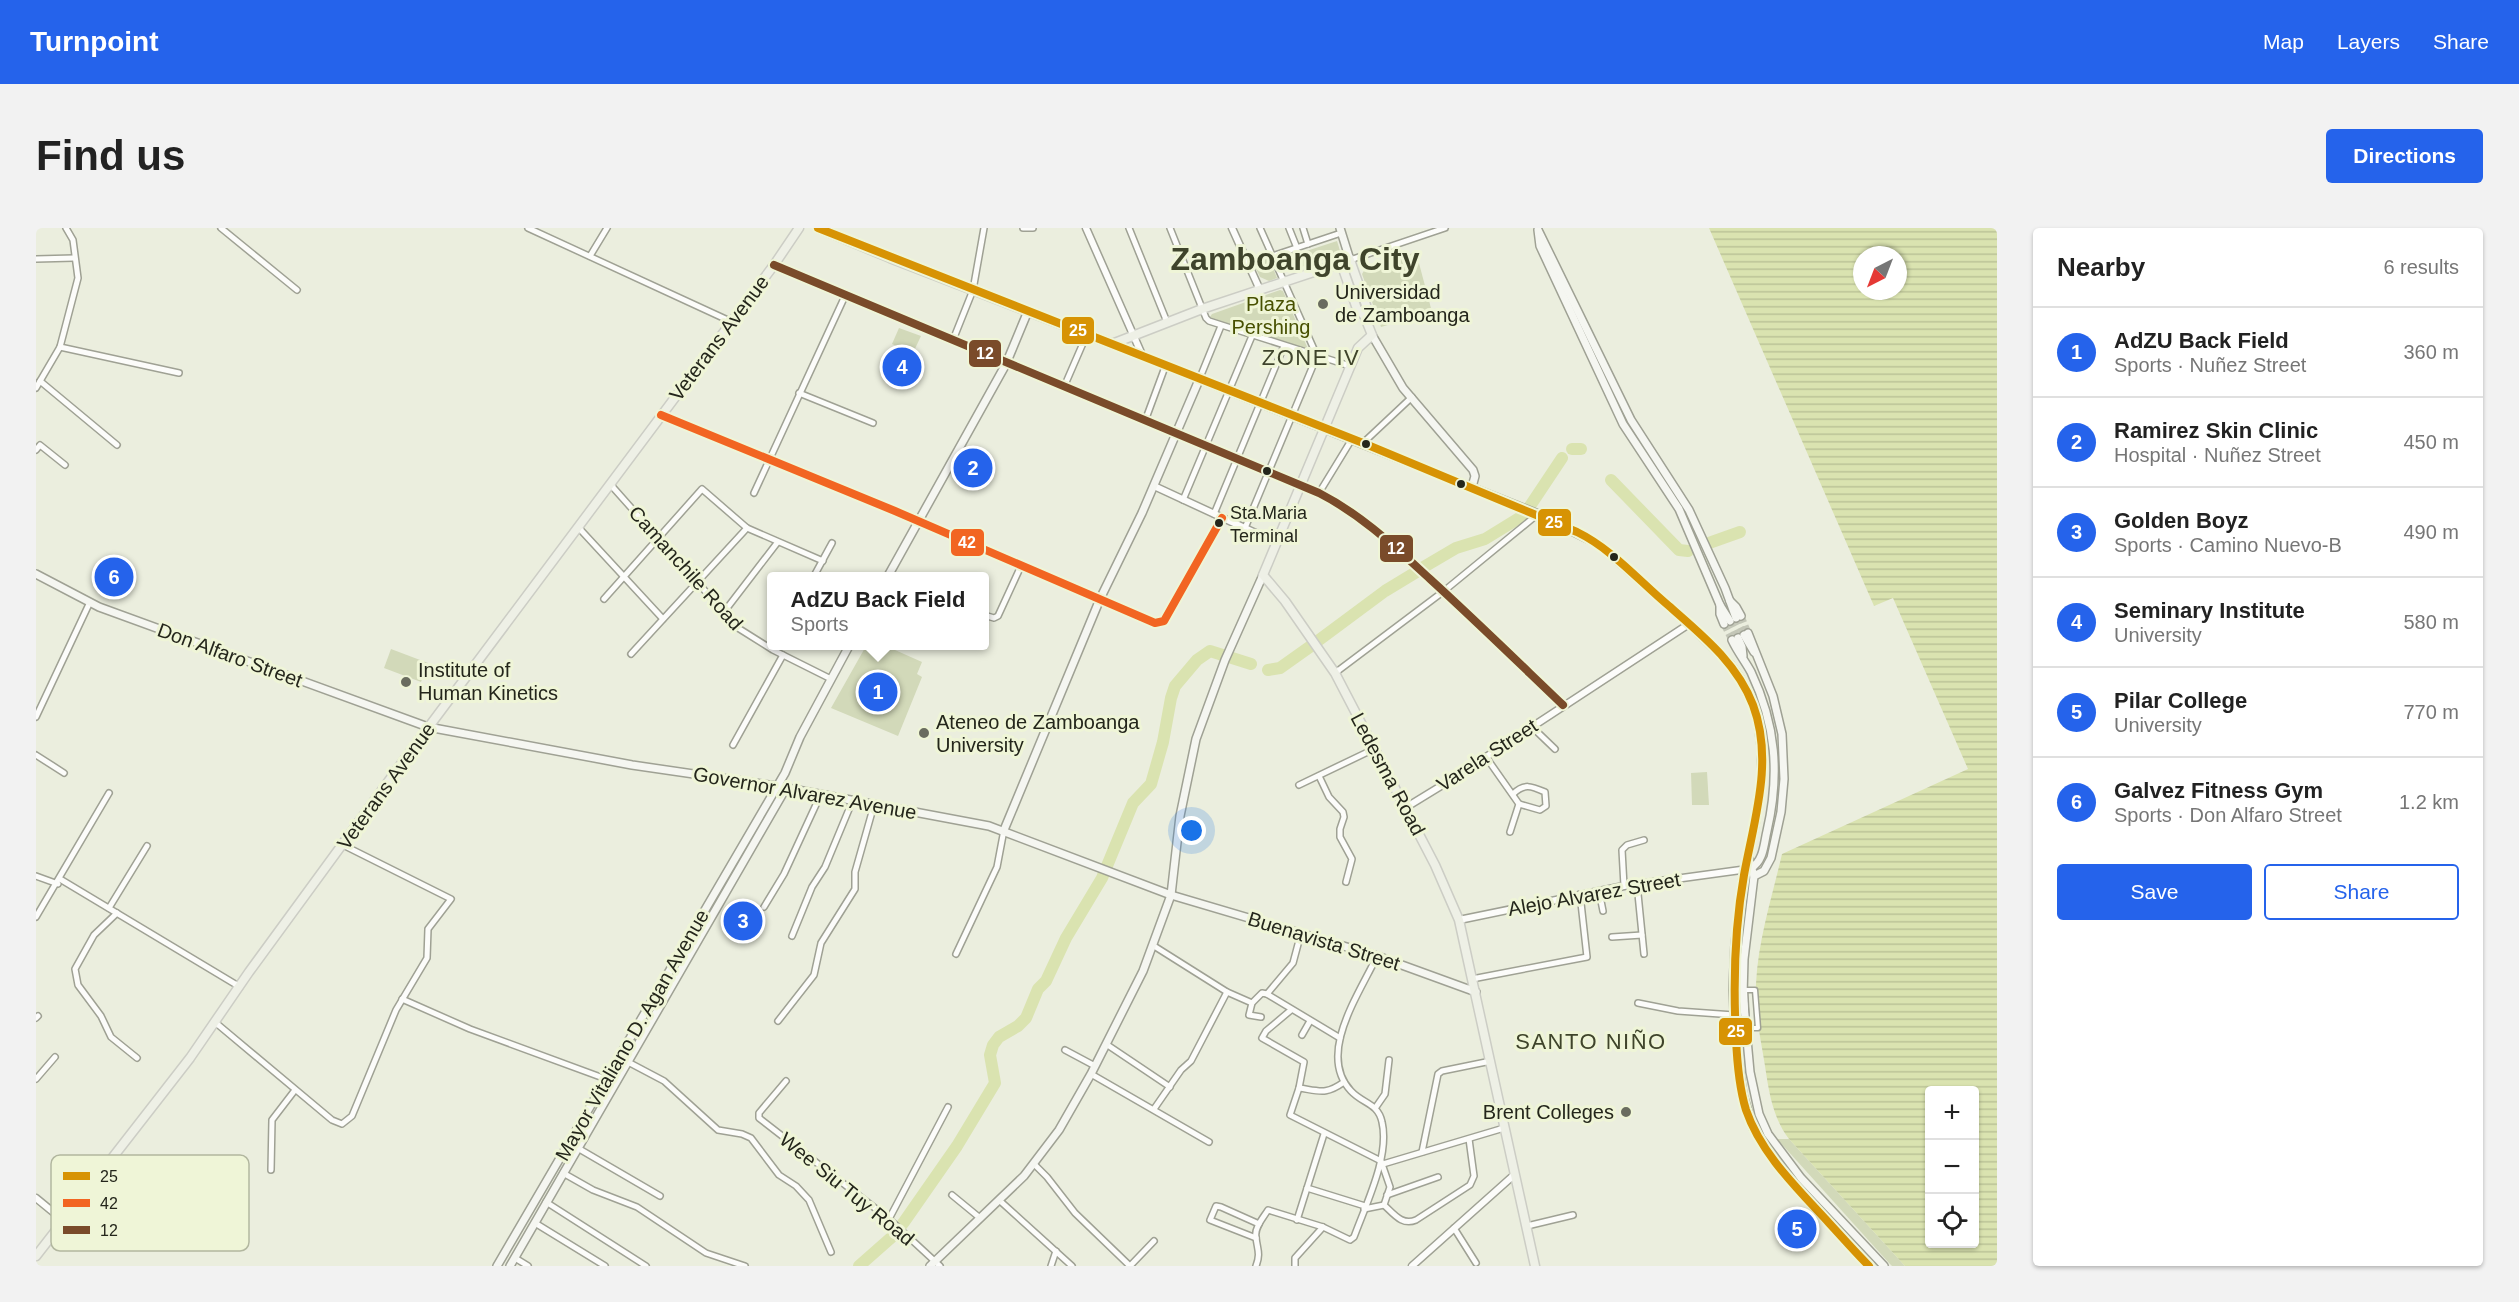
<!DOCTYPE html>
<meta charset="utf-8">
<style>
:root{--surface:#fff;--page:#f2f2f2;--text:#222;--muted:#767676;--line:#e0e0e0;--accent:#2563eb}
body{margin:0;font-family:Arial,sans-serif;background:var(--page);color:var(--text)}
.controls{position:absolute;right:18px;bottom:18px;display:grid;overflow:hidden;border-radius:6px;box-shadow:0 2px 4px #0004}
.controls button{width:54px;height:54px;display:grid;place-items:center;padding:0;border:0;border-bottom:2px solid var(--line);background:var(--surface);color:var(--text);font:30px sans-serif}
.compass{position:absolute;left:1817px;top:18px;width:54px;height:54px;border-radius:50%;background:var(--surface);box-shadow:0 2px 4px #0004;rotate:222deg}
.you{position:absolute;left:1156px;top:603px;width:21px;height:21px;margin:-15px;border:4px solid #fff;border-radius:50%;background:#1a73e8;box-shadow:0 0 0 9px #1a73e833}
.badge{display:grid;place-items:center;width:39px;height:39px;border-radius:50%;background:var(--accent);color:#fff;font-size:20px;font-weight:700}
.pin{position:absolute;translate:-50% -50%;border:3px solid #fff;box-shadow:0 2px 6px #0006}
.popup{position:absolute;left:731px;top:344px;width:222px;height:78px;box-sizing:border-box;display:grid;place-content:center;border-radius:6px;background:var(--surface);filter:drop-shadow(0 2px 4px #0005);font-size:20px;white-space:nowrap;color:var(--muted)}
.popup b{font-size:22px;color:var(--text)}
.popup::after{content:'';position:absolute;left:50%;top:100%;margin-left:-12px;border:12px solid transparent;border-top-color:var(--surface)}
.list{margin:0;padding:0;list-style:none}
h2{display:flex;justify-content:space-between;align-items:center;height:78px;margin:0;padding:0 24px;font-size:26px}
h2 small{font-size:20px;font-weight:400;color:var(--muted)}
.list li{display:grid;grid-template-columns:39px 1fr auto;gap:18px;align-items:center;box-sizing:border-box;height:90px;padding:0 24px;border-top:2px solid var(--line)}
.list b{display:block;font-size:22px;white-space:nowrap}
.list p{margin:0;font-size:20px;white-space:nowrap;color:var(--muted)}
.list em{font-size:20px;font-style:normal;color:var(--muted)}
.actions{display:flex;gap:12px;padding:18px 24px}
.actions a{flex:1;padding:14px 0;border:2px solid var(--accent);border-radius:6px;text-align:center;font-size:21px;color:var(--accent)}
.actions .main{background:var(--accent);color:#fff}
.icon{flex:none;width:33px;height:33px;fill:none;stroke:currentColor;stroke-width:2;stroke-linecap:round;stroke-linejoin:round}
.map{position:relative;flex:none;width:1961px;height:1038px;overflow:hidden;border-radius:6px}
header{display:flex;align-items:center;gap:36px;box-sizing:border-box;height:84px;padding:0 30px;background:var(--accent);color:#fff}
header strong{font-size:28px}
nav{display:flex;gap:33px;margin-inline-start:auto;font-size:21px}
.intro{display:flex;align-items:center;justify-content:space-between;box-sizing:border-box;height:144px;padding:0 36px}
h1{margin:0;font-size:42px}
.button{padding:15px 27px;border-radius:6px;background:var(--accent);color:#fff;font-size:21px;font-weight:700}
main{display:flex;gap:36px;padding:0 36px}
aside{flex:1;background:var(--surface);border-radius:6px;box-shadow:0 2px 4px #0004}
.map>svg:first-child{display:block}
</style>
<header>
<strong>Turnpoint</strong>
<nav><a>Map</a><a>Layers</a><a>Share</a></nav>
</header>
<div class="intro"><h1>Find us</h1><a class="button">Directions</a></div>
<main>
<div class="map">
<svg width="1961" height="1038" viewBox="0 0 1961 1038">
<defs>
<pattern id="water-rules" width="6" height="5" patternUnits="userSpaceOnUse" patternTransform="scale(1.5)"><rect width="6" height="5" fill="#dae3b0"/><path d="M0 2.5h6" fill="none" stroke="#bbc397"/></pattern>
</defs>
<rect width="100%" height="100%" fill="#ebeede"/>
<!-- park -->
<g fill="#d2d9b9">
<path d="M1301,13L1305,26L1253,43L1249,30Z"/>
<path d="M1380,24L1396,84L1345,99L1326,46L1329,41Z"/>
<path d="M1233,30L1241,50L1233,53L1224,49L1217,35Z"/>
<path d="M1244,62L1247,63L1272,121L1179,94L1174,89L1176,86Z"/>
<path d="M863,100L885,108L877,125L856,116Z"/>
<path d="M830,418H850L886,434L881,446L886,449L862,508L795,480Z"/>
<path d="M355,421L392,435L385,454L348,440Z"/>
<path d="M1671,544L1673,577H1656L1655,545Z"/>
<path d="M1741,911H1753L1869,1038H1856L1853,1035Z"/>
</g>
<!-- water -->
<path fill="url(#water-rules)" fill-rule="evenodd" d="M1673,0H1961V1038H1869L1753,911C1737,890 1733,865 1729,838C1725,812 1718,783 1720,756C1722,712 1736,669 1746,626L1932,541L1857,370L1838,378ZM1826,27H1862V63H1826ZM1894,862H1938V1016H1894Z"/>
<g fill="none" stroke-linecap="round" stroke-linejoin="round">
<!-- river -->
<g stroke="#dae3b0" stroke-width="12">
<path d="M1536,221H1545"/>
<path d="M1575,252L1643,322L1652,323"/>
<path d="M1673,315L1704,304"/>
<path d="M1386,340L1420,320L1449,311L1488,287L1526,230"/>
<path d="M1283,412L1349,363L1382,343"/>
<path d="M1232,442L1244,440L1275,418"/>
<path d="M823,1038L857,1008L868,994L921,918L959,855L954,827L957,817L963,809L982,798L990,790L1002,761L1010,753L1030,710L1066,650L1097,575L1115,556L1127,514L1135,470L1139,458L1161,432L1174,423L1215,436"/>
</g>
<!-- secondary-tunnel -->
<g stroke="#c3c6b7" stroke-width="7" stroke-dasharray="7 3.5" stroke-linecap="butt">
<path d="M1705,388L1712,405"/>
<path d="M1700,390L1708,407"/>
<path d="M1694,393L1702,410"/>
<path d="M1688,396L1696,412"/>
</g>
<!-- pedestrian casing -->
<g stroke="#9fa194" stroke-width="7">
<path id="pedestrian" d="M1709,762H1719L1722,800H1711Z"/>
</g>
<!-- minor casing -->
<g stroke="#9fa194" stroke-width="8">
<g id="minor">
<path d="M185,0L261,62"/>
<path d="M492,0L696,94"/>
<path d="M987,0H997"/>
<path d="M1093,0L1131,94"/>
<path d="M1134,0L1170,90L1173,93L1314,138"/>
<path d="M1253,0L1261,20"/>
<path d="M1267,0L1272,16"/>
<path d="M554,28L571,0"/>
<path d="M1236,28L1305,5"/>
<path d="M0,31L38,30"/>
<path d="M1314,32L1409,0"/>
<path d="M917,112L937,62L948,0"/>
<path d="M24,119L143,145"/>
<path d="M1163,152L1185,98"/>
<path d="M4,153L81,217"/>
<path d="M1028,159L1051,106"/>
<path d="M0,160L24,119L42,50L37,12L30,0"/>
<path d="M763,165L837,195"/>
<path d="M1109,193L1129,139"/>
<path d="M1327,215L1376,169"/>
<path d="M0,222L4,217L29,237"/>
<path d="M574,256L702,400L737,422L795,451"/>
<path d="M718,265L809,68"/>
<path d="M1283,265L1316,211"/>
<path d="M1147,272L1216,108"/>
<path d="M1178,286L1248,118"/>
<path d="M542,299L627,391"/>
<path d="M1209,300L1281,128L1224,0"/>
<path d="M778,348L796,315"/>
<path d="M568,371L666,261L711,300L787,333"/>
<path d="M688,384L741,315"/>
<path d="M948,387L958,390L962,388L985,338"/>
<path d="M595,426L711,300"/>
<path d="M1299,445L1408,363L1502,286"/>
<path d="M0,489L54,374"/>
<path d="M1495,498L1519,521"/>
<path d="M697,517L747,427"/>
<path d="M0,527L28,545"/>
<path d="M1450,529L1483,576L1474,604"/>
<path d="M1283,548L1293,569L1307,584L1308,589L1304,601V609L1316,631L1310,654"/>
<path d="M1263,557L1338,521"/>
<path d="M1477,566C1488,555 1495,558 1509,564L1510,578L1504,582L1483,576"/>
<path d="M0,648L22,656"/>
<path d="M24,651L204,759"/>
<path d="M1601,656L1608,726"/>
<path d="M1588,658L1586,622L1591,617L1608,612"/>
<path d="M1563,663L1567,683"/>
<path d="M728,679L748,646L784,568"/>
<path d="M73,680L111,618"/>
<path d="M81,685L58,707L39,741L42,757L65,788L75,809L101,830"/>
<path d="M0,689L73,565"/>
<path d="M756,708L776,659L789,639L816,574"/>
<path d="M1576,709L1606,707"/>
<path d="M1118,718L1191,764L1216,775"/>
<path d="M920,726L961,639L968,602"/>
<path d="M1436,751L1551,729L1544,666"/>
<path d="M1231,766L1304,810"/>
<path d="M366,771L434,801L570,851"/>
<path d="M1602,775L1642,783L1698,787"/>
<path d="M1255,782L1230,803L1226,810L1268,834L1263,860L1254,887L1345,933L1354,959L1348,977C1358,986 1366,998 1380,992L1434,957L1438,948L1433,911"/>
<path d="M1225,789L1213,787L1216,775L1226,765L1231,766L1257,735L1265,705"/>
<path d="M0,790L2,788"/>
<path d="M742,793L778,747L785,715L819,661V644L838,577"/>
<path d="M180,795L296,892L306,896L316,888L360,782L391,730L392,701L415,671L307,617"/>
<path d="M1266,807L1274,793"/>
<path d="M1070,816L1134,859"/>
<path d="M1029,822L1059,838"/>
<path d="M592,834L628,853L682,902L706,906L715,910L743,947L760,958L773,972L795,1024"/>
<path d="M1055,846L1173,914"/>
<path d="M0,851L19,829"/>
<path d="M750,853L723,885V890L853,991L904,1038"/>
<path d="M1263,860C1284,863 1290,867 1308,854"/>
<path d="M1340,879L1349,866L1353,832"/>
<path d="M1118,881L1145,842L1155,833L1191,764"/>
<path d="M533,915L624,968"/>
<path d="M1386,924L1402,846L1406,843L1455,833"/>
<path d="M998,936L1011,949L1039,985L1094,1038"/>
<path d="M1347,936L1468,900"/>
<path d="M235,942L236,892L259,862"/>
<path d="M527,945L557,962L601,979L670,1025L709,1038"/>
<path d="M1271,960L1329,978"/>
<path d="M916,967L944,990"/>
<path d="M1351,967L1402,949"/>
<path d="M963,972L1036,1038"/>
<path d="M510,974L610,1038"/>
<path d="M1328,981L1348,977"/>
<path d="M853,991L912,879"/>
<path d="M1261,992L1288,906"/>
<path d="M499,995L569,1038"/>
<path d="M1491,998L1537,987"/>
<path d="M1418,1000L1440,1035"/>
<path d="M1220,1010L1174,992L1180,978L1185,979L1223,996"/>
<path d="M479,1030L492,1038"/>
<path d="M1015,1038L1020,1023"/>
<path d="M1094,1038L1118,1013"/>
<path d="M1220,1038C1225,1025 1221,1021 1220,1009C1218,1000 1227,990 1232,982L1287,999L1314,1012L1318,1009C1330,976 1354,928 1346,894C1342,875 1327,876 1315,863C1280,826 1324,765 1341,728"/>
<path d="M1259,1038V1030L1287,999"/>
</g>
</g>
<!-- tertiary casing -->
<g stroke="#9fa194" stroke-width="9">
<g id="tertiary">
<path d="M1050,0L1107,129"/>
<path d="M1196,0L1224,62"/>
<path d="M738,37L1283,265C1326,287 1359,319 1394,351C1439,392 1483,435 1527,477"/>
<path d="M625,187L859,283L1119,395L1128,393L1186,290"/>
<path d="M1118,258L1239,314"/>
<path d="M1369,580L1418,550L1653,396"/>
<path d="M1423,692L1588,658L1712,641"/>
<path d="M0,970L28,993"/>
<path d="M1376,1038L1478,947"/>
</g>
</g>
<!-- secondary casing -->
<g stroke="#9fa194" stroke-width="10">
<g id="secondary">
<path d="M1304,0L1314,32"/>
<path d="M1502,2L1504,18L1587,196L1643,281L1684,377L1694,393"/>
<path d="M1503,4L1595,192L1653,282L1689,360L1700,390"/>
<path d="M1336,107L1367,160L1437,242L1439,248L1436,259"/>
<path d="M1076,116L1502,286L1564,317L1653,396L1694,436L1704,450L1717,477L1722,494L1725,517V552L1719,596L1707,650L1699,717L1697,762L1700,821L1707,867L1717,900L1740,933L1768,968L1833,1038"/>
<path d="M0,346L63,379L392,499L596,537L740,558L953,598L1135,667L1341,728L1440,764"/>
<path d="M852,348L970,136L992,83"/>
<path d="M1694,373L1700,379L1705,388"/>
<path d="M1684,377V386L1688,396"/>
<path d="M1712,405L1737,468L1746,506L1748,551L1745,584L1735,630L1728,643L1718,648"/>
<path d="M1708,407L1718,424"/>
<path d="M1702,410L1706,419L1707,428"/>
<path d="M1696,412C1701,423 1709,433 1715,444C1740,497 1744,546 1731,603C1728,615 1728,633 1715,640"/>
<path d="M968,602L1064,371L1106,285L1163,152"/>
<path d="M1713,631L1718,648L1708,731L1707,768L1714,844L1723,886L1732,906L1765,950L1848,1038"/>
<path d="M461,1038L749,545L764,509L813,418"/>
<path d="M474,1038L750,560"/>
<path d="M894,1038L988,948L1023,902L1055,846L1107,743L1135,667L1144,588L1160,511L1189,432L1227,347"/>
</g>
</g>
<!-- primary casing -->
<g stroke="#cccdc5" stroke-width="11">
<g id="primary">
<path d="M782,0L854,30L1076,116L1166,81L1314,32L1330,77L1328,87"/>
<path d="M1305,35L1321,81L1328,87L1336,107L1322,120L1227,347L1249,373L1299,445L1399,637L1423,692L1499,1038"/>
<path d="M0,1028L154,830L213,744L368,532L738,37L763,0"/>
</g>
</g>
<!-- pedestrian -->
<use href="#pedestrian" stroke="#fcfcfa" stroke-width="4"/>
<!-- minor -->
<use href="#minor" stroke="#fcfcfa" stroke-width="5"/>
<!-- tertiary -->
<use href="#tertiary" stroke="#fcfcfa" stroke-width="6"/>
<!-- secondary -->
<use href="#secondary" stroke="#f5f6f1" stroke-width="7"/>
<!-- primary -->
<use href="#primary" stroke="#eef0e6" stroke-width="8"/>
<!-- bus-1 casing -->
<g stroke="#eff5d7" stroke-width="12">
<path id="bus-1" d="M782,0L1327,215L1541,304C1576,321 1603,353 1633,378C1666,407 1701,435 1717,477C1738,533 1718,592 1708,647C1698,703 1697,754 1700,810C1701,834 1703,859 1710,882C1725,926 1762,961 1793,995C1806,1009 1819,1024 1833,1038"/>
</g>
<!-- bus-2 casing -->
<g stroke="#eff5d7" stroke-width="12">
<path id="bus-2" d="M625,187L859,283L1119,395L1128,393L1186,290"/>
</g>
<!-- bus-3 casing -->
<g stroke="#eff5d7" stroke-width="12">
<path id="bus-3" d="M738,37L1283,265C1326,287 1359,319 1394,351C1439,392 1483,435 1527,477"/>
</g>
<!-- bus-1 -->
<use href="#bus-1" stroke="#d79304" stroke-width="8"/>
<!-- bus-2 -->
<use href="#bus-2" stroke="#f26522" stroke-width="8"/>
<!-- bus-3 -->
<use href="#bus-3" stroke="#7a4b2a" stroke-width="8"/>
</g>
<!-- markers -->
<g fill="#6a6c5f" stroke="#eff5d7" stroke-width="2">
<circle cx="1287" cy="76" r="6"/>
<circle cx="370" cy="454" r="6"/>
<circle cx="888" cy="505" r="6"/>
<circle cx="1590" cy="884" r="6"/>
</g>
<g fill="#24261b" stroke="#eff5d7" stroke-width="2">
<circle cx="1330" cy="216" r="5"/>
<circle cx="1231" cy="243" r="5"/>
<circle cx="1425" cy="256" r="5"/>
<circle cx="1183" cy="295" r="5"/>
<circle cx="1578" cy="329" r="5"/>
</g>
<g text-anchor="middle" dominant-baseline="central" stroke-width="6" stroke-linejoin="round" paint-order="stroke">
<!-- bus labels -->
<g font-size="18" fill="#24261b" stroke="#eff5d7" text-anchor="start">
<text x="1194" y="285">Sta.Maria<tspan x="1194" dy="23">Terminal</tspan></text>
</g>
<!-- poi labels -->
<g font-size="20" fill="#24261b" stroke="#eff5d7" text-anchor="start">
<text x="1299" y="64">Universidad<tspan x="1299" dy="23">de Zamboanga</tspan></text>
<text x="382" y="442">Institute of<tspan x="382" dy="23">Human Kinetics</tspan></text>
<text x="900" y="494">Ateneo de Zamboanga<tspan x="900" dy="23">University</tspan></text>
<text x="1578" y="884" text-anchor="end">Brent Colleges</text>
</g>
<!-- park labels -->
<g font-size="20" fill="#475001" stroke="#eff5d7">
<text x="1235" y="76">Plaza<tspan x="1235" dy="23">Pershing</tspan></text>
</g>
<!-- street labels -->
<g font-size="20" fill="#24261b" stroke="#eff5d7">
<text transform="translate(683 110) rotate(-53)">Veterans Avenue</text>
<text transform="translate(650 340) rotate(48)">Camanchile Road</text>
<text transform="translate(194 427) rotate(20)">Don Alfaro Street</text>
<text transform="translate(1451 527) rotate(-33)">Varela Street</text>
<text transform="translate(1352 546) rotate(62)">Ledesma Road</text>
<text transform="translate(350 558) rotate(-54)">Veterans Avenue</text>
<text transform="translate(769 565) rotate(10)">Governor Alvarez Avenue</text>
<text transform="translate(1558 666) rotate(-10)">Alejo Alvarez Street</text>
<text transform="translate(1288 713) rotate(17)">Buenavista Street</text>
<text transform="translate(596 807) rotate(-60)">Mayor Vitaliano D. Agan Avenue</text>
<text transform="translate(811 961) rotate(39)">Wee Siu Tuy Road</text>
</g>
<!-- quarter labels -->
<g font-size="22" letter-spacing="1.5" fill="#3f442b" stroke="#eff5d7">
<text x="1275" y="129">ZONE IV</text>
<text x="1555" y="813">SANTO NIÑO</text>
</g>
<!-- town labels -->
<g font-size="32" font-weight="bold" fill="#3f442b" stroke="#eff5d7">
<text x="1259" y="31">Zamboanga City</text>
</g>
</g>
<!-- legend -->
<rect x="15" y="927" width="198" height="96" rx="9" fill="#eff5d7" stroke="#b2b79f" stroke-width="1.5"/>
<rect x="27" y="944" width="27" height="8" fill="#d79304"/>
<rect x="27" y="971" width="27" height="8" fill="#f26522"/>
<rect x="27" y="998" width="27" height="8" fill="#7a4b2a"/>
<g font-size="16" fill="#24261b">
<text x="64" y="954">25</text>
<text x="64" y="981">42</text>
<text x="64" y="1008">12</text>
</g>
<g stroke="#eff5d7" stroke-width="2">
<rect x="1025" y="88" width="34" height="29" rx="6" fill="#d79304"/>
<rect x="932" y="111" width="34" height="29" rx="6" fill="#7a4b2a"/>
<rect x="1501" y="280" width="35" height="29" rx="6" fill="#d79304"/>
<rect x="914" y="300" width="35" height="29" rx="6" fill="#f26522"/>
<rect x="1343" y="306" width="35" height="29" rx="6" fill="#7a4b2a"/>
<rect x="1682" y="789" width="35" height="29" rx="6" fill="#d79304"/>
</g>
<g font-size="16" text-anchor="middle" font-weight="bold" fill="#fff">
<text x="1042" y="108">25</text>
<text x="949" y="131">12</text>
<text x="1518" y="300">25</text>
<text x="931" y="320">42</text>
<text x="1360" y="326">12</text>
<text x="1700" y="809">25</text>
</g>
</svg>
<div class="controls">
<button>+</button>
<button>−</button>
<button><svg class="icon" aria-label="locate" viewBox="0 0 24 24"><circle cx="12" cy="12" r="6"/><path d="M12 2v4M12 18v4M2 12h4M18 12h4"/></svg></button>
</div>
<svg class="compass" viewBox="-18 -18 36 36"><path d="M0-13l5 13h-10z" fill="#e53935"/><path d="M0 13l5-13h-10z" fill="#767676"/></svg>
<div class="you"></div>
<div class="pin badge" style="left:842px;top:464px">1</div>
<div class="popup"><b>AdZU Back Field</b>Sports</div>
<div class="pin badge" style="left:937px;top:240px">2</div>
<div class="pin badge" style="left:707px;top:693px">3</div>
<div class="pin badge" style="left:866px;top:139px">4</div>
<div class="pin badge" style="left:1761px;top:1001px">5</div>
<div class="pin badge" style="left:78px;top:349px">6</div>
</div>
<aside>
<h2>Nearby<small>6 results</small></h2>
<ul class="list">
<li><span class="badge">1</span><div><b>AdZU Back Field</b><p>Sports · Nuñez Street</p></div><em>360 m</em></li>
<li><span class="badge">2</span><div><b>Ramirez Skin Clinic</b><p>Hospital · Nuñez Street</p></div><em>450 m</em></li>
<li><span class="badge">3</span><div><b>Golden Boyz</b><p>Sports · Camino Nuevo-B</p></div><em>490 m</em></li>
<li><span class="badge">4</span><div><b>Seminary Institute</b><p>University</p></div><em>580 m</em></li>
<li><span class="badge">5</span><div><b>Pilar College</b><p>University</p></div><em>770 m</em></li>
<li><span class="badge">6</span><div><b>Galvez Fitness Gym</b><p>Sports · Don Alfaro Street</p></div><em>1.2 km</em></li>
</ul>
<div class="actions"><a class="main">Save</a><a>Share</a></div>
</aside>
</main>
